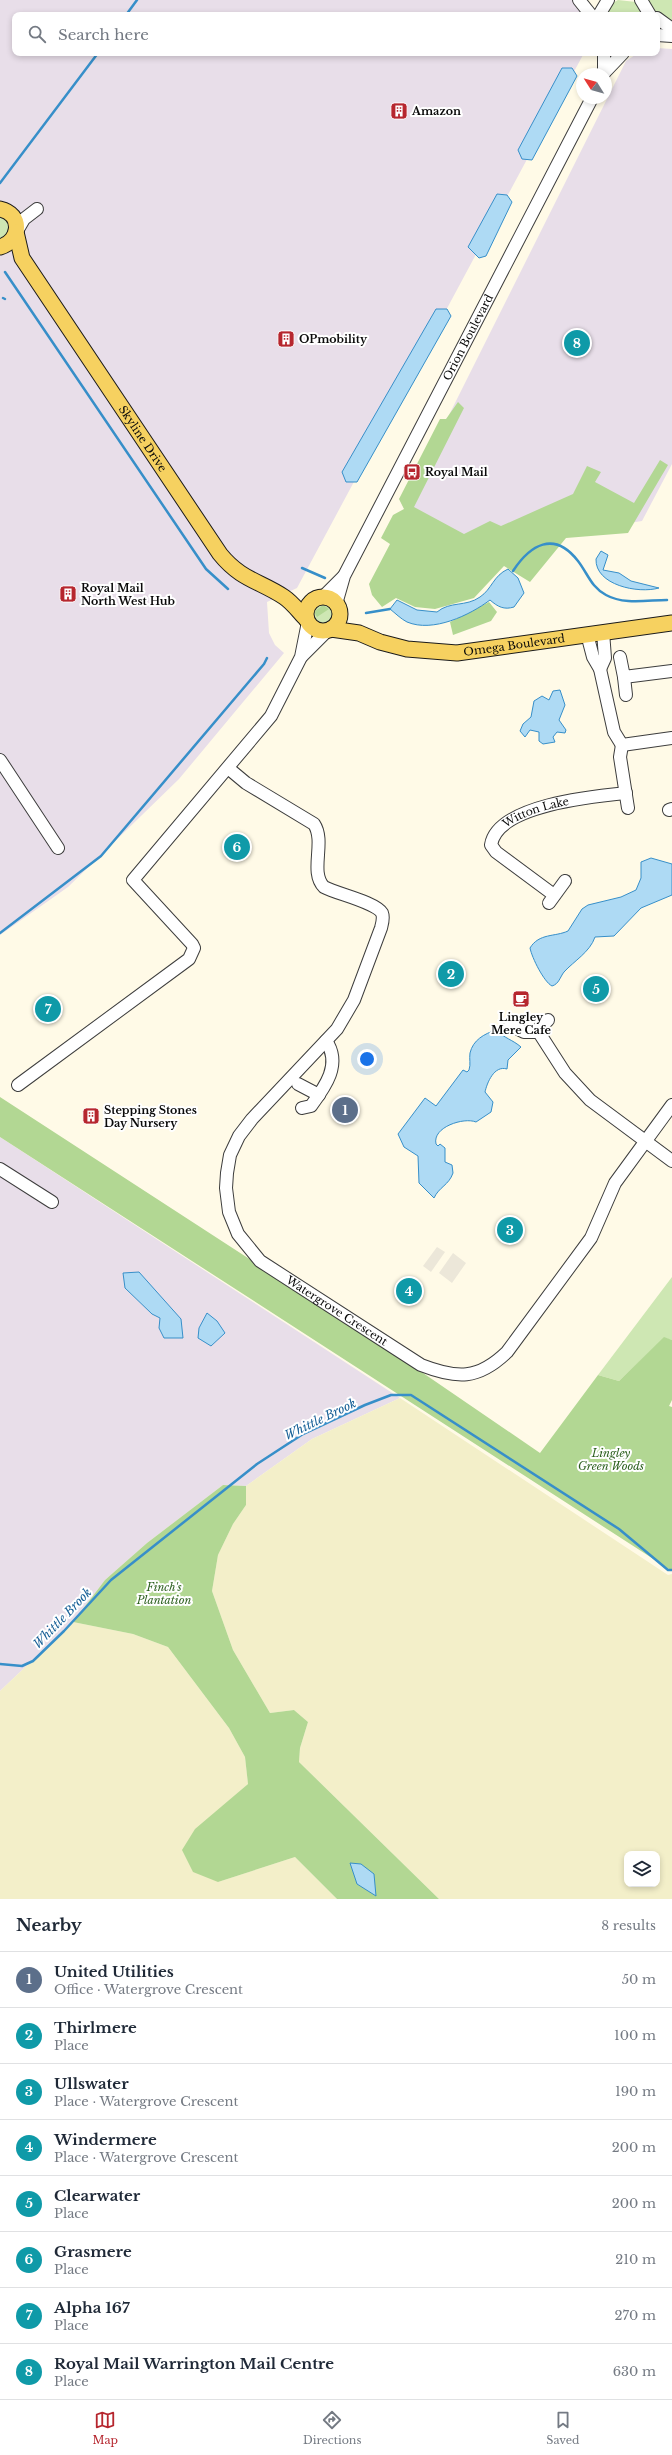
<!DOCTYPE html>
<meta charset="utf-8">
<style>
:root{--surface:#fff;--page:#f6f6f7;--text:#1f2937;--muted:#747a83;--line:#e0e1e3;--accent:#b6262e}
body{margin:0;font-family:"Libre Baskerville",serif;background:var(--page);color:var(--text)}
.controls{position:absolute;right:12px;bottom:12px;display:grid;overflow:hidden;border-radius:8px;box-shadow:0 2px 6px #0003}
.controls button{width:36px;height:36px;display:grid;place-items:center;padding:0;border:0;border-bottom:1px solid var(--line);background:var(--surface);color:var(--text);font:20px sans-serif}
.compass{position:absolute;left:576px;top:68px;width:36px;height:36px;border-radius:50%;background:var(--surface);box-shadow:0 2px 6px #0003;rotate:307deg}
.you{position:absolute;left:367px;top:1059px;width:14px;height:14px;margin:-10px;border:3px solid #fff;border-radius:50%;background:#1a73e8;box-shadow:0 0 0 6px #1a73e833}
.badge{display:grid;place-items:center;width:26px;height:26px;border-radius:50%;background:var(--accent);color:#fff;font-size:13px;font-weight:700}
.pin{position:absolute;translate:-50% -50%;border:2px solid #fff;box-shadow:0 1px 4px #0006}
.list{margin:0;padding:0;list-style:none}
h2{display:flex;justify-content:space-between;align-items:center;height:52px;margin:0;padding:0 16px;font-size:17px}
h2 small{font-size:13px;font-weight:400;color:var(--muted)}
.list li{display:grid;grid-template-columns:26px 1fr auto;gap:12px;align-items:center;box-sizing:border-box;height:56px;padding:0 16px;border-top:1px solid var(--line)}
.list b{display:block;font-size:15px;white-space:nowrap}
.list p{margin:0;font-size:13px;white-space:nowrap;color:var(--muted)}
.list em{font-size:13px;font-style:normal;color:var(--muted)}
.icon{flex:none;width:22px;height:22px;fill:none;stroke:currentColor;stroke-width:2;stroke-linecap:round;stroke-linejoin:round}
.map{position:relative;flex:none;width:672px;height:1899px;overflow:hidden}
.search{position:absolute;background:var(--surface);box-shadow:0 2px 6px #0003;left:12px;right:12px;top:12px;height:44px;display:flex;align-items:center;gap:10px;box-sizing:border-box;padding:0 14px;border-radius:8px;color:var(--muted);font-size:15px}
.sheet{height:500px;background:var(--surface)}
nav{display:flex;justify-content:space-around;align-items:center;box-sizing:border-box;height:56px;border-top:1px solid var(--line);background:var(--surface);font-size:11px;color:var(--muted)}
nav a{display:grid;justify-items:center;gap:2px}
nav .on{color:var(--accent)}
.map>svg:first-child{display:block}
</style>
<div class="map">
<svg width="672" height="1899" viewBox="0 0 672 1899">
<rect width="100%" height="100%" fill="#fffae7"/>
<!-- industrial -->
<g fill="#e8dee9">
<path d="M0,0H584L586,15H15V53H584L297,588L267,602L269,633L275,645L284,653L179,779L68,887L0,935Z"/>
<path d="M657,48L672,49V464L642,521L472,548L403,514L408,497L626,61L638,53H657Z"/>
<path d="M0,1137L400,1398L312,1439L246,1486L223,1485L147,1543L105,1580L73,1622L0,1691Z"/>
</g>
<!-- farmland -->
<g fill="#f3efc9" fill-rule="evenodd">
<path d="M400,1398L668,1575L672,1574V1899H439L299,1762L300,1748L308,1722L294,1710L270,1713L233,1650L212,1591L218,1555L233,1524L246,1505V1486L312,1439ZM627,1854H657V1884H627Z"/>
<path d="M73,1622L133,1634L168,1647L229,1728L245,1757L248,1784L230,1800L218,1882L295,1857L337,1899H0V1691Z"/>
</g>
<!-- green -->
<g fill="#cee7b3">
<path d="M618,0L636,2L644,15H605L611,4Z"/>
<path d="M641,0H672V24Z"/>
<path d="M0,216L9,221L10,234L0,241Z"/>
<circle cx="323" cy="615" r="11"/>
<path d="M672,1277V1340L664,1338L619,1381L598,1375Z"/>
</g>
<!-- forest -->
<g fill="#b2d793">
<path d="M458,402L464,408L414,507L464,534L490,521L501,526L573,494L587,466L601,472L595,482L634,503L660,460L668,465L628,533L566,538L530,582L504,566L474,598L435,609L415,607L396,598L382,607L372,595L369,584L390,544L381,538L393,515L404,509L399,499L440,419H446Z"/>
<path d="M489,602L497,612L491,621L453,635L450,622Z"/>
<path d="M323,605L329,609L317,617L314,612Z"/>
<path d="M0,1097L385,1347L540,1453L598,1375L619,1381L664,1337L672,1340V1400L669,1406L672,1407V1571L0,1137Z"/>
<path d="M223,1485L246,1486V1505L233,1524L218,1555L212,1591L233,1650L270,1713L294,1710L308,1722L300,1748L299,1762L439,1899H337L295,1857L218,1882L193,1872L182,1850L195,1829L248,1784L245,1757L229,1728L168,1647L133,1634L73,1622L105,1580L147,1543Z"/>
</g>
<!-- plaza -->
<g fill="#ece7d9">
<path d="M437,1247L445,1252L431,1272L423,1266Z"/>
<path d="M453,1253L466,1263L452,1283L439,1273Z"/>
</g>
<!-- water -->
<g fill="#aedaf4" stroke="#378fc9">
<path d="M562,68H572L577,76L532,160L522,159L518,150Z"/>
<path d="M497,194L507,195L512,202L486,256L479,258L468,247Z"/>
<path d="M436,309H447L451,316L357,482H346L342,472Z"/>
<path d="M601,551L608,555L603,570L619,573L631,581L659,588C638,594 595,585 596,559Z"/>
<path d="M508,569L518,578L524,593L514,607C504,610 498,607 490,600C470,615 433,633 407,622C401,619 395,613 390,609L397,600L417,610L437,612C450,601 466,607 480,597C492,589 493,576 508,569Z"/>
<path d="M560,690L565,705L559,720L566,730L565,733L557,732L553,737L555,742L543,744L539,741V732L530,730L525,737L520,731L523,724L531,717L534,701L542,696L549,700L553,691Z"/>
<path d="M651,858L672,864V895L641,908L614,936L595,937C590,952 574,961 564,972C560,977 559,984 552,986C544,982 532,958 530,948C539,933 555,937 568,931L582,909L588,905L621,897L636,890L641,878V862Z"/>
<path d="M496,1030C504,1038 513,1040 521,1047L508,1060L507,1069C494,1065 487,1083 485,1092L493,1102L491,1112L476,1122C464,1117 432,1127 436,1144L438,1146L440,1144L445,1148V1162L452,1165L453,1173C449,1185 439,1187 434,1198L419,1183L418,1156L404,1147L398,1134L425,1098L436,1106L463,1070L467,1072L469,1070C471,1064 469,1059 470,1053C473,1040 484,1034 496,1030Z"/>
<path d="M139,1272L181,1319L183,1338H164L159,1328L160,1318L152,1314L125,1288L123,1273Z"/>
<path d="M207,1313L217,1321L225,1333L211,1346L198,1338L199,1328Z"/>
<path d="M350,1863L361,1864L374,1874L376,1896L357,1884Z"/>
</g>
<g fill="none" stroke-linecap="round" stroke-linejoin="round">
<!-- stream -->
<g stroke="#378fc9" stroke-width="2.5">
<path d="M126,15L137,0"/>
<path d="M0,183L98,53"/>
<path d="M5,272L206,569L228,589"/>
<path d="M3,298L5,299"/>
<path d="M302,568L325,578"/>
<path d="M513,571C530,545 554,530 578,561C588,574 591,587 606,595C624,605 648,600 667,600"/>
<path d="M366,613L390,609"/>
<path d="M0,933L101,856L264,664L267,658"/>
<path d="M0,1664L22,1666L33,1661L64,1631L111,1580L257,1464L303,1434L365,1405L391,1395H411L619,1529L668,1570H672"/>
</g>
<!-- minor casing -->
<g stroke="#3d3d3d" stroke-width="14">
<g id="minor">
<path d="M579,0L591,15"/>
<path d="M641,0L650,15"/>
<path d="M599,15L608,0"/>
<path d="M657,18L672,29"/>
<path d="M657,35L672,36"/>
<path d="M604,73V53"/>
<path d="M603,74L623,53"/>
<path d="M17,231L24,219L37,209"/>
<path d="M323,597L343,577"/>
<path id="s1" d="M336,604L344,576L592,98"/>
<path d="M587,634L593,657L600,669L614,732L622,745L672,738"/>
<path d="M302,656L328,630"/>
<path d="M620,657L624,677L672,671"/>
<path d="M600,669L605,658L603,632"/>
<path d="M624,677L626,695"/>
<path d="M622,745L620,757L628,808"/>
<path d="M0,760L58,848"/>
<path id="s2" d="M228,768L246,783L314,824C326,842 309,872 324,887C337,894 375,902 382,913C384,918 382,924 381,928L354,1000L337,1029L252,1119L239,1136L230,1155L227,1173L226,1188L229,1212L238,1234L260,1261L421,1365C457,1379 478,1380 507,1352L591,1238L615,1183L672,1105"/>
<path d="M669,810L672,809"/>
<path id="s3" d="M554,895L496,852L491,845C497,805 595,796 626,793"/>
<path d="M549,903L565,881"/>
<path d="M510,1025L524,1032H535L548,1020"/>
<path d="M538,1031L565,1073L590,1100L672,1161"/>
<path d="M298,1084L319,1095"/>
<path d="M18,1085L189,959L194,948L192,944L133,880L271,716L301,657L308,622"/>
<path d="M302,1108L311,1106C325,1087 342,1064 326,1041"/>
<path d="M0,1169L52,1202"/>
</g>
</g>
<!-- major casing -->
<g stroke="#1b1b1b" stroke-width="17">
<g id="major">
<path d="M0,209C23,214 21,241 0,247"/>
<path id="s4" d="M16,232L22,258L220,554C241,580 260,581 284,597C293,603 299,612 306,619"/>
<circle cx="323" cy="614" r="17"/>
<path id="s5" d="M331,629L359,633L380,642L407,649L457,653L672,623"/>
</g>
</g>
<!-- minor -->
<use href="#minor" stroke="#fff" stroke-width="12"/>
<!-- major -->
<use href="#major" stroke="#f6d160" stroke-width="15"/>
</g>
<!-- icons -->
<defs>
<g id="building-square" transform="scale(0.9)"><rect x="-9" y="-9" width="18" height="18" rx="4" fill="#b6262e" stroke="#fff"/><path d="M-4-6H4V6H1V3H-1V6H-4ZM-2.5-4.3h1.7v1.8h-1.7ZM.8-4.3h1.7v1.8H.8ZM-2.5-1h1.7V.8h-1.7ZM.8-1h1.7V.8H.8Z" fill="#fff"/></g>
<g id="bus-square" transform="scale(0.9)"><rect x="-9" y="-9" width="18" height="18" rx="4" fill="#b6262e" stroke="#fff"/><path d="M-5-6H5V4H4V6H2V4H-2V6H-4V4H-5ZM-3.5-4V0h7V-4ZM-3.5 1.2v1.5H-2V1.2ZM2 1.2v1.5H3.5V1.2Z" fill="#fff"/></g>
<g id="cafe-square" transform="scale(0.9)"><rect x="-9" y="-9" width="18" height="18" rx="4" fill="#b6262e" stroke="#fff"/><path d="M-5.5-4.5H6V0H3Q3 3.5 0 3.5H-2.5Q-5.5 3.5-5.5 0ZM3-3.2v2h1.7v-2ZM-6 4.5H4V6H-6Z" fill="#fff"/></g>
</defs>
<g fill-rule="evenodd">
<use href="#building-square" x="399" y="111"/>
<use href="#building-square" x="286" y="339"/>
<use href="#bus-square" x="412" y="472"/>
<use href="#building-square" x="68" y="594"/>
<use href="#cafe-square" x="521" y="999"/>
<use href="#building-square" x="91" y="1116"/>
</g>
<g text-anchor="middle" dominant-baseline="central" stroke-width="4" stroke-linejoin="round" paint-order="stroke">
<!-- poi labels -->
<g font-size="11" font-weight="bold" fill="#0a0a0a" stroke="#fff" text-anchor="start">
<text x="412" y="111">Amazon</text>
<text x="299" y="339">OPmobility</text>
<text x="425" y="472">Royal Mail</text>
<text x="81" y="588">Royal Mail<tspan x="81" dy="13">North West Hub</tspan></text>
<text x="521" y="1017" text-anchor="middle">Lingley<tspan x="521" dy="13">Mere Cafe</tspan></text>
<text x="104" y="1110">Stepping Stones<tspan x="104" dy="13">Day Nursery</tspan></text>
</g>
<!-- street labels -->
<g font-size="11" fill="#0a0a0a" stroke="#fff">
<text stroke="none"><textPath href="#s1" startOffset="298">Orion Boulevard</textPath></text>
<text stroke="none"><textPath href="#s4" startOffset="244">Skyline Drive</textPath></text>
<text stroke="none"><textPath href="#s5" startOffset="187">Omega Boulevard</textPath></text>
<text stroke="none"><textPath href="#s3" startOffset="140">Witton Lake</textPath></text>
<text stroke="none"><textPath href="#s2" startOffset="732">Watergrove Crescent</textPath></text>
</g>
<!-- park labels -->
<g font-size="11" font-style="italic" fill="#2b5f1d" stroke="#fff">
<text x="611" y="1453">Lingley<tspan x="611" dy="13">Green Woods</tspan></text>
<text x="164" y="1587">Finch's<tspan x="164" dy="13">Plantation</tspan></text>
</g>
<!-- water labels -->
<g font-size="12" font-style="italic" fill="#186097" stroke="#fff">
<text transform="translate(320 1419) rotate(-26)">Whittle Brook</text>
<text transform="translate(62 1618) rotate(-46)">Whittle Brook</text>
</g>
</g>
</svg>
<div class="controls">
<button><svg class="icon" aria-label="layers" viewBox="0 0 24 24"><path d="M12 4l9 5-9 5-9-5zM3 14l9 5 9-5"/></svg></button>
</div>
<svg class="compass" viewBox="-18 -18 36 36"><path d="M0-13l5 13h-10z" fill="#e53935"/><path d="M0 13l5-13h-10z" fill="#747a83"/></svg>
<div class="you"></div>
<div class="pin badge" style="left:345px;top:1110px;background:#5c6f8a">1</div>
<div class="pin badge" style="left:451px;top:974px;background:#0f9aa8">2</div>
<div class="pin badge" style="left:510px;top:1230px;background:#0f9aa8">3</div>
<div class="pin badge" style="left:409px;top:1291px;background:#0f9aa8">4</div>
<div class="pin badge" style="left:596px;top:989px;background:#0f9aa8">5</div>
<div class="pin badge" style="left:237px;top:847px;background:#0f9aa8">6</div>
<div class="pin badge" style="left:48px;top:1009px;background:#0f9aa8">7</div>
<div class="pin badge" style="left:577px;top:343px;background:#0f9aa8">8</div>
<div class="search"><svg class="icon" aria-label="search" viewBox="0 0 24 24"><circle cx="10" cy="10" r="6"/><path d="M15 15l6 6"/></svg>Search here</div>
</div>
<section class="sheet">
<h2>Nearby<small>8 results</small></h2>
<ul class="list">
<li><span class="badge" style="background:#5c6f8a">1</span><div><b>United Utilities</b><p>Office · Watergrove Crescent</p></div><em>50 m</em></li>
<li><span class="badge" style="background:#0f9aa8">2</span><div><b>Thirlmere</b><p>Place</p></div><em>100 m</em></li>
<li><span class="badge" style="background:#0f9aa8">3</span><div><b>Ullswater</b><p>Place · Watergrove Crescent</p></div><em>190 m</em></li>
<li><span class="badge" style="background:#0f9aa8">4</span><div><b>Windermere</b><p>Place · Watergrove Crescent</p></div><em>200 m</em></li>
<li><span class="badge" style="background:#0f9aa8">5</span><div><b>Clearwater</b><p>Place</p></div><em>200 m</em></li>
<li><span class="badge" style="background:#0f9aa8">6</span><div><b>Grasmere</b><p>Place</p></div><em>210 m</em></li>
<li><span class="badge" style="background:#0f9aa8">7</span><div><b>Alpha 167</b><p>Place</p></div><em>270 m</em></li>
<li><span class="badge" style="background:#0f9aa8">8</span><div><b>Royal Mail Warrington Mail Centre</b><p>Place</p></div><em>630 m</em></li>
</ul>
</section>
<nav>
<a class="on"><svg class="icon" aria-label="map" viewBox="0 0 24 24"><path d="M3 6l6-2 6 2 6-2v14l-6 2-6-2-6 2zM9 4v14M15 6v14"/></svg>Map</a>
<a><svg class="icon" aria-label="directions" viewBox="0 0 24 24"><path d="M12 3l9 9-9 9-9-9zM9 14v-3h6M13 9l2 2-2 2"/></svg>Directions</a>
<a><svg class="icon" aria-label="saved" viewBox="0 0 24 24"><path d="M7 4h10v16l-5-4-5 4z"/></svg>Saved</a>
</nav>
